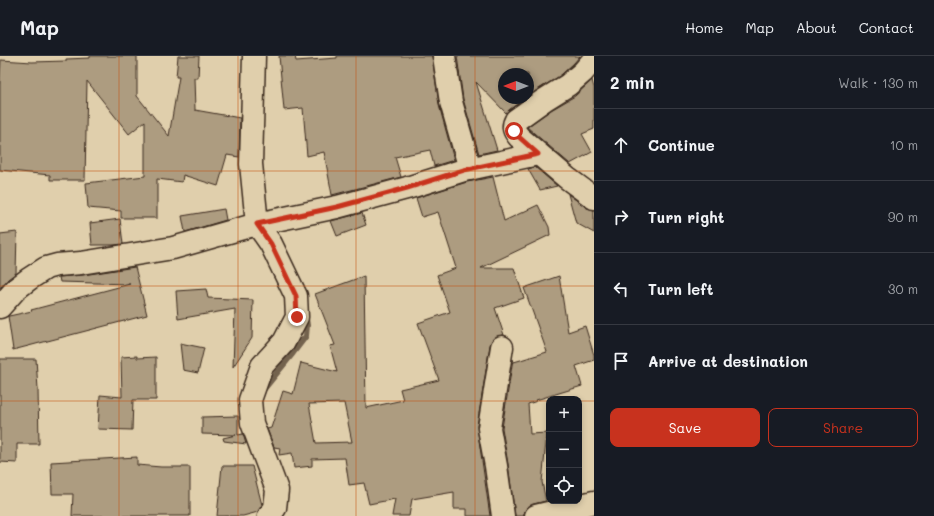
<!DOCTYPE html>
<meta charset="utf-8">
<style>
:root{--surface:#171b24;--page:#20242c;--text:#f1f3f6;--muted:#9ea1a6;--line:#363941;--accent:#c8321e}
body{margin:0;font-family:Mali,sans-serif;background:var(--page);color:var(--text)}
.controls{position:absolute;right:12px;bottom:12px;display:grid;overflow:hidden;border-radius:8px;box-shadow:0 2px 6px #0003}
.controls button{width:36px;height:36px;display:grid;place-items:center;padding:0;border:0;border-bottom:1px solid var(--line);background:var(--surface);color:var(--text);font:20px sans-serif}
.compass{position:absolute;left:498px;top:12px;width:36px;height:36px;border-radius:50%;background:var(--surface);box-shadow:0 2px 6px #0003;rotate:270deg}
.stop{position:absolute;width:12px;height:12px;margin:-9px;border:3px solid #c8321e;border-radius:50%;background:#fff}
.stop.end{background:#c8321e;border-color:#fff;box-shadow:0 1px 4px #0008}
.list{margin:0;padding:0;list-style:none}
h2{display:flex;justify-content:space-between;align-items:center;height:52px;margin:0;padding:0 16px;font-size:17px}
h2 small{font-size:13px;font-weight:400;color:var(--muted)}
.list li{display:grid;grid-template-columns:26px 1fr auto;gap:12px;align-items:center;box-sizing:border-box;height:72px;padding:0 16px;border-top:1px solid var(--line)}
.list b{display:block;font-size:15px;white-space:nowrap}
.list em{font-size:13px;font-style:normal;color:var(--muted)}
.actions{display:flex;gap:8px;padding:12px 16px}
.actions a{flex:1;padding:9px 0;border:1px solid var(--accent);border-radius:8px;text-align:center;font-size:14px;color:var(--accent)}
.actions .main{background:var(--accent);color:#fff}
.icon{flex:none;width:22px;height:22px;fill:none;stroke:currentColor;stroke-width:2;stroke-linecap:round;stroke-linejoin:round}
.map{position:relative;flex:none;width:594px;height:460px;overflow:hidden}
header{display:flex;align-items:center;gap:24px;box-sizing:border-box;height:56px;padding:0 20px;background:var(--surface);border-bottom:1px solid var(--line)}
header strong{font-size:19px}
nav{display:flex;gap:22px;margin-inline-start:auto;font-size:14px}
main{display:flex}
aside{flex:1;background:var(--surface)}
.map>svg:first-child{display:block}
</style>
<header>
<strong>Map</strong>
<nav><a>Home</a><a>Map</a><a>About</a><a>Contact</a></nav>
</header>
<main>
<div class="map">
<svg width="594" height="460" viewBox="0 0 594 460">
<rect width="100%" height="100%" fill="#e0cfac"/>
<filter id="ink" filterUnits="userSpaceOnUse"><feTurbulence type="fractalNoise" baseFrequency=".025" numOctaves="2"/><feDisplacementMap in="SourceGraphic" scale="8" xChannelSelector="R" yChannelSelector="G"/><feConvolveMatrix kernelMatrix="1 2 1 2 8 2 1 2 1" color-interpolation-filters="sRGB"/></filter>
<g filter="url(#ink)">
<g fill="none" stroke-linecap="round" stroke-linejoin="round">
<!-- stream -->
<path stroke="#73624e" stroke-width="6" d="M263,334L293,297L306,280L307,269L305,258"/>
</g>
<!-- building -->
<g fill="#ad9c80" stroke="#3b2a1e" fill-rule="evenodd">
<path d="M90,0H137V40L169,80L179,21H176L178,0H199L198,22H194L195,54L240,62L239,101L227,99L218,130L183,119L182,126L157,123V162H121V155L88,152L86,127L145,120V65L129,78L87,25L85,124H50V119L0,114V23L1,4L32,6L66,5V3L90,2Z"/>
<path d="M279,0H295L296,5L337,2V0H432L439,49L454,104L434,110L430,94L395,101L401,121L332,139L324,96L307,100L303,52L284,54Z"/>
<path d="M457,0H580L574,7L561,19L528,40V18H504V42H525L509,54L506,57L476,26L497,94L479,98L463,43Z"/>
<path d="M592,24L594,32V73L582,78L592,96L570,108L527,71L551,54L575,40Z"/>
<path d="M535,111L557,130L540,134L528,113Z"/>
<path d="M493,121L504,165L538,149L549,171L550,179L481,212H514L524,242L495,252L504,279L497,280L493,283L490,289L477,370L490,460H467V453H454V436L412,443L409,460H392L395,443L369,448L364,427L349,429L345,402L312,403V410L294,412L292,397L279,399L280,392L274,391L267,373L271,372L283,335L293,338L301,306V307L337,316L330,290L335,289L315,238L364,220L366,352L403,344L400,333L439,324L418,267L450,256L437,219L456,212L438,156L422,161L416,142L467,126ZM344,347L352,386L316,387L309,348Z"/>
<path d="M568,138L587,152L594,154V177L576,167Z"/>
<path d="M224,153L226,164L185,176L182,160Z"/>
<path d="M362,157L366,169L337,180L331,165Z"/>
<path d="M120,163L123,188L113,189H92L90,167Z"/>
<path d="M17,176L16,217L8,223L0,232V178Z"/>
<path d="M135,211L147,259L13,294L8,260H9L32,255L31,254L130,228L60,226L59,221L83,219Z"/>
<path d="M559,220L568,276L585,270L594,299V304L576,310L582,330L536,344L537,345L528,348L530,378L547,377L542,426L546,445L533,448L528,451L524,456V460H515L508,408L502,372L513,303L514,306L547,296L524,232Z"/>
<path d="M206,233L208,242L253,244L252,282L233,311L235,253L178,263L176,235Z"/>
<path d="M180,287L204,292L198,317L183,314Z"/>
<path d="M137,300V302L156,301V344H133L132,374L98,373L100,339L122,341L121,301Z"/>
<path d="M0,303H36L38,333L39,388H17V407L0,406Z"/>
<path d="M238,360V379L243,378L246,388L224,385L223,382L236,379L202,378V361Z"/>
<path d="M137,401V409L161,411H190V460H72L73,438H52L51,406Z"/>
<path d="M222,410H252L262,449L258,456L243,460H217Z"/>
</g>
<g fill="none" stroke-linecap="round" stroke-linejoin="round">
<!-- street casing -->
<g stroke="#3b2a1e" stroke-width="25">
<g id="street">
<path d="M254,0L251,108L257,168L271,188L296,240L297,261L284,286L262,310L250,344L252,367L277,434L275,452L269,460"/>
<path d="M444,0L451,46L470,113"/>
<path d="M594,3L583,16L568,29L544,44L516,64C512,71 514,75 519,81L567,122L594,142"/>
<path d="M0,251L16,233L29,223L46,212L57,209L81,207L173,192L257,168L337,151L407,132L464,114L538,98"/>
<path d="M502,291L489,372L496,410L503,460"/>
<path d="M536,460L594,446"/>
</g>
</g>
<!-- street -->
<use href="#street" stroke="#e0cfac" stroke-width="22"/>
</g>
</g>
<g fill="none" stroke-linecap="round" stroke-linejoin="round" filter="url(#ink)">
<!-- route -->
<path stroke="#c8321e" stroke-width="5" d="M297,261L296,240L271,188L257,168L337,151L407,132L464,114L538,98L519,81L514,75"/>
</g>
<!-- grid -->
<path fill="none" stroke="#c55010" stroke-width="1" stroke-opacity="0.55" d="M119,0V460M238,0V460M356,0V460M475,0V460M0,115H594M0,230H594M0,345H549M579,345H594"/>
</svg>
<div class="controls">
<button>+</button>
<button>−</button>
<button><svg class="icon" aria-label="locate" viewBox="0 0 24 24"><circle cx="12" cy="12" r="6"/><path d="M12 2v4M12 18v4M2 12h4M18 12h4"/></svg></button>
</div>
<svg class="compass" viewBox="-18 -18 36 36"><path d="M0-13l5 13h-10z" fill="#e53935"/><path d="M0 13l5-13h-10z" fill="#9ea1a6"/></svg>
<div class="stop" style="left:514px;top:75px"></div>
<div class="stop end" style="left:297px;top:261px"></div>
</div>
<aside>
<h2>2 min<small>Walk · 130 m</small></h2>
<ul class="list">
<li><svg class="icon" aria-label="ahead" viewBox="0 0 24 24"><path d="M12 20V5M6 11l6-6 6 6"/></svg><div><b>Continue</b></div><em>10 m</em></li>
<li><svg class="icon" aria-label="right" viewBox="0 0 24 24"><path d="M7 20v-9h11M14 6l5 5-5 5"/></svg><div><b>Turn right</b></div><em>90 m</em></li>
<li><svg class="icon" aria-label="left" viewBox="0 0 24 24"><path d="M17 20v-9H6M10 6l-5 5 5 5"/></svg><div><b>Turn left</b></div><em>30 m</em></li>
<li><svg class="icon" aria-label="arrive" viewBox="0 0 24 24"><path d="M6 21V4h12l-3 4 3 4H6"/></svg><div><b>Arrive at destination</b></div></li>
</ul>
<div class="actions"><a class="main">Save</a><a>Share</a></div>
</aside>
</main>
